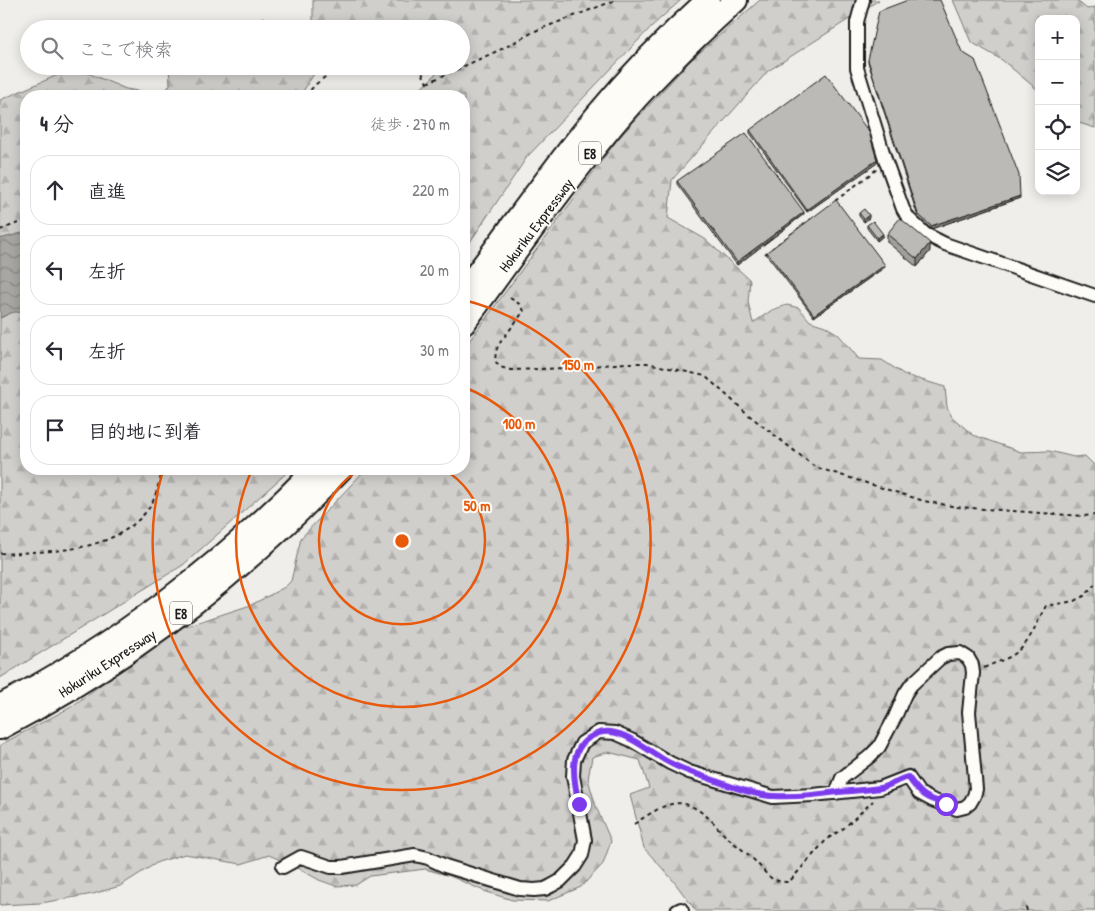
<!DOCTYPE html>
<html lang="ja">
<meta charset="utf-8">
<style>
:root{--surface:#fff;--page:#f2f2f3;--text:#2b2b33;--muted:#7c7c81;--line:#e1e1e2}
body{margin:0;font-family:"Patrick Hand","Klee One",sans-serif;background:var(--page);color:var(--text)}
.controls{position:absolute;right:15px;top:15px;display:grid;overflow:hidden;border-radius:10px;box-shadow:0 2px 12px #0003}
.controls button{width:45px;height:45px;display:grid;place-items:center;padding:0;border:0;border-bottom:1px solid var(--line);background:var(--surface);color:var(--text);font:25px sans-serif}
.stop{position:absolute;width:15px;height:15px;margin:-11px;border:4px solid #7c3aed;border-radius:50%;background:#fff}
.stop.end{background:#7c3aed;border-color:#fff;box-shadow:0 1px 5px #0008}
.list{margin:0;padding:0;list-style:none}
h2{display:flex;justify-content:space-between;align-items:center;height:65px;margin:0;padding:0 20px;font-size:21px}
h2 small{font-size:16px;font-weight:400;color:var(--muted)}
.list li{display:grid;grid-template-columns:32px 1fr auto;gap:15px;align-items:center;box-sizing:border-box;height:70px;margin:0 10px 10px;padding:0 10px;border:1px solid var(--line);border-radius:20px}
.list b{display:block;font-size:19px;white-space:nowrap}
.list em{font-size:16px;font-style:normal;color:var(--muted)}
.icon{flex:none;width:28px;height:28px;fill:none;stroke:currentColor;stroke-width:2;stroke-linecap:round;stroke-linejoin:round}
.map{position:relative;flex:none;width:1095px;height:911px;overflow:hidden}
.search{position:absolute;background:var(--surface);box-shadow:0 2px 12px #0003;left:20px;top:20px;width:450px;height:55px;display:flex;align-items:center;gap:12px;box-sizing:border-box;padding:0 18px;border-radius:28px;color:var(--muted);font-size:19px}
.panel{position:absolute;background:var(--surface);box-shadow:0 2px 12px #0003;left:20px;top:90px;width:450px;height:385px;border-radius:20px}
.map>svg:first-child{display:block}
</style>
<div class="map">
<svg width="1095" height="911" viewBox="0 0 1095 911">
<defs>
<pattern id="forest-firs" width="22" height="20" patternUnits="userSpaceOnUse" patternTransform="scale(1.25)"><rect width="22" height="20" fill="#d0cfcc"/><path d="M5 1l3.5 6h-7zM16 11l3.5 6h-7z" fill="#b2b1af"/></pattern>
<pattern id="water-waves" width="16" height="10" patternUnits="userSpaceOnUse" patternTransform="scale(1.25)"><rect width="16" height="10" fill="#a8a7a3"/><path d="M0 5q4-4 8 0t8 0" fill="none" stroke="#888784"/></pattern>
</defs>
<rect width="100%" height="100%" fill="#f0eeea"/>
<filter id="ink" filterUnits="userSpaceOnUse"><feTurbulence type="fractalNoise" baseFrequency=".02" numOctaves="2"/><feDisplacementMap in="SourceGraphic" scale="10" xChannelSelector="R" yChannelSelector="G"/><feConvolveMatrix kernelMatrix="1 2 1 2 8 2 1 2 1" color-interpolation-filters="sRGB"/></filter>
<g filter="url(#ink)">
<!-- forest -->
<g fill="url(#forest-firs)" stroke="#767674">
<path d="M313,0H681L652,26L527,157L464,251V96H413L435,75L438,66H461V29H311L313,24Z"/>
<path d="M760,0H879L768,71L672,180L668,218L705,239L750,280L748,302L753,323L772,310L787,305L799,308L810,321L825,326L838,334L859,359L882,360L905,375L945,387L947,407L952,417L973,435L1021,452L1049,451L1074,457L1085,456L1095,466V911H696L672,879L644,848L630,795L649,788L640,760L608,752L592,757L588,779L596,807L611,841L603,864L581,887L548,901L512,900L484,891L450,876L425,869L370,876L356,885L336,886L319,880L298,868L269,855L241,864L185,854L158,862L120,886L93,894L41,903L0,905V745L71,707L174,630L251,605L285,587L291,581L301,538L366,469H464V348L617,140L690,61Z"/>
<path d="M953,0H1076L1087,9L1095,7V128L1076,122V19H1039V91L1002,60L971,42Z"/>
<path d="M264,17L268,29H231Z"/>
<path d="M169,66H319L300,96H26V232L0,239V100L60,74L78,69L126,89L150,93L165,91L170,85Z"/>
<path d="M15,311L22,313L26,317V469H291L183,565L0,678V318Z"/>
</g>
<!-- water -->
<path fill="url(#water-waves)" stroke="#706f6d" d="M26,232V317C17,308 11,313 0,318V239Z"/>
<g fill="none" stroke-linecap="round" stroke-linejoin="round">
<!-- minor casing -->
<g stroke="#1c1c1c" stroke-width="16">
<g id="minor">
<path d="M863,0L857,22V68L886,162L903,209L909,219L925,234L945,244L1095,296"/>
<path d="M283,867L301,857L331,867H342L415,855L428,858L445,866L520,889L534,890L545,889L551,886L560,881L575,866L582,855L585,840L573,776L574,760L582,743L599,732L615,733L631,740L670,763L689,772L773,797L813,795L880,788L908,777L919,793L932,800L957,809L965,807L970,803L974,796L976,789L969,712L973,673L972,665L968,658L960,653L948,654L940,658L911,685L905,694L895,717L879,747L869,757L842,778L836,793"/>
<path d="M677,911L681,909L682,911"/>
</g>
</g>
<!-- motorway casing -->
<g stroke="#1c1c1c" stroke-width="26">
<g id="motorway">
<path d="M464,291C508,232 550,172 597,115C631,74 668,36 708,0"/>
<path d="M464,323C513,256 560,189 613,125C650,80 693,39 736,0"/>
<path d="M0,706C115,647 226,562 315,469"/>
<path d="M0,728C127,662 242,573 341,469"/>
</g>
</g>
<!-- path -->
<g stroke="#1c1c1c" stroke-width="2" stroke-dasharray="4 4" stroke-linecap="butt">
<path d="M419,66L427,83L422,96"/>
<path d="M427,83L506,47L535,31L616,0"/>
<path d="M305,96L316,84L339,66"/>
<path d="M835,201L877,169"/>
<path d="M0,230L26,220"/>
<path d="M765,254L811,219"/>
<path d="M510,298L521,305L524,311L499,344L496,351L495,361L500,367L511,370L569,368L626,363H647L705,376L750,416L815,467L924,501L957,507L1083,516L1095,515"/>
<path d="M0,553C11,554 20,553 31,552C73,551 122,545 149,508C157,497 158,481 164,469"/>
<path d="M984,668C995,662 1007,660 1017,652C1031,642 1037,620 1046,606L1074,601L1084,596L1095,584"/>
<path d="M634,824C669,801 682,792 715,824C719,829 723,834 728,838C737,846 746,852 755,861C768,874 768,882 789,882L827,839L844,828L873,801"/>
<path d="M1026,907L1027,911"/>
</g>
<!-- minor -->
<use href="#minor" stroke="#fdfcf7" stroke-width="12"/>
<!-- motorway -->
<use href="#motorway" stroke="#fdfcf7" stroke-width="22"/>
</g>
<!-- wall -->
<g fill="#a1a09d" stroke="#1c1c1c">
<path d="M868,60L1020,198L931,229L918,217L868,62Z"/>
<path d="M750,130L877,163L807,212L750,133Z"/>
<path d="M677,181L804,214L737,265L677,184Z"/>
<path d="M859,213L869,218L864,222L859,216Z"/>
<path d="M867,225L883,236L877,241L867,228Z"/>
<path d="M887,234L930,251L917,267L887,242Z"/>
<path d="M767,252L885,267L814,317L767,255Z"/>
</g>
<!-- shaded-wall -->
<g fill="#83827f" stroke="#1c1c1c">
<path d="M877,160V163L807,212V210Z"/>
<path d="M1020,196V198L931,229V226Z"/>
<path d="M804,212V214L737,265V262Z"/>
<path d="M869,215V218L864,222V219Z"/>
<path d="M883,234V236L877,241V238Z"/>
<path d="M930,243V251L917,267V259Z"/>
<path d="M885,265V267L814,317V315Z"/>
</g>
<!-- building -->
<g fill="#bbbab6" stroke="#1c1c1c">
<path d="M908,0H940L962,52L975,60L1019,175L1020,196L931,226L918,214L868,60L879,11Z"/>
<path d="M826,74L869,132L877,160L807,210L750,130Z"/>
<path d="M746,133L804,212L737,262L677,181Z"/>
<path d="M836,200L885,265L814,315L767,252Z"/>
<path d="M864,209L869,215L864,219L859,213Z"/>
<path d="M900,218L930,243L917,259L887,234Z"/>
<path d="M873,221L883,234L877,238L867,225Z"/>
</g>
</g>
<g fill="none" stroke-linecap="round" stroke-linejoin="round" filter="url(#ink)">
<!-- route -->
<path stroke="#7c3aed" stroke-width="6" d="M579,804C573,778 566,744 599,733C621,725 651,754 670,763C681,769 693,773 705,777C724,784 755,796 774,796C795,797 817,795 838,792C852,791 866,790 880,788C890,786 898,779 908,777C921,795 924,798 946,804"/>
</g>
<!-- distance rings -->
<g fill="none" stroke="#e8590c" stroke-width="2.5">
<path d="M443 469A83 83 0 1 1 361 469"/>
<path d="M464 387A166 166 0 1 1 252 470"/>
<path d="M464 300A249 249 0 1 1 163 470"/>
</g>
<g text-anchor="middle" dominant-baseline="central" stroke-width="4" stroke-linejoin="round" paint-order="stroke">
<!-- shield labels -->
<g fill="#fdfcf7" stroke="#605f5e" stroke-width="1">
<rect x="579" y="141.5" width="22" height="23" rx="4"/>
<rect x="170" y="601.5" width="22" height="23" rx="4"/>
</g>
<g font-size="14" font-weight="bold" fill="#1c1c1c">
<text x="590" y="153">E8</text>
<text x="181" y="613">E8</text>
</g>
<!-- street labels -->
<g font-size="15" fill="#1c1c1c" stroke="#fdfcf7">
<text transform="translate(536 225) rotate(-53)">Hokuriku Expressway</text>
<text transform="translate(107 663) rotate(-33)">Hokuriku Expressway</text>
</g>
</g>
<circle cx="402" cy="541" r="8" fill="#e8590c" stroke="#fdfcf7" stroke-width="2.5"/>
<g font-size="15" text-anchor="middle" font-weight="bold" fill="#e8590c" stroke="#fdfcf7" stroke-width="4" stroke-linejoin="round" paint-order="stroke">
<text x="578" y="370">150 m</text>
<text x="519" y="429">100 m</text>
<text x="477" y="511">50 m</text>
</g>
</svg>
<div class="controls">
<button>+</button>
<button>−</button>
<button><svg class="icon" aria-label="locate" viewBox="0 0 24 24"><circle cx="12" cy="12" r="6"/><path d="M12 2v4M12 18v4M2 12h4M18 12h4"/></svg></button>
<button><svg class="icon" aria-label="layers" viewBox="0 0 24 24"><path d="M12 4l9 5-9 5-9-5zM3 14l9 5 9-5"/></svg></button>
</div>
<div class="stop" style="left:946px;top:804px"></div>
<div class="stop end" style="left:579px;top:804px"></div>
<div class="search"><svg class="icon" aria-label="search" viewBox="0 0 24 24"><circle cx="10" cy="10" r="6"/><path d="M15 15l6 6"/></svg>ここで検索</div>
<section class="panel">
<h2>4 分<small>徒歩 · 270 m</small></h2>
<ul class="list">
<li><svg class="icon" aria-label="ahead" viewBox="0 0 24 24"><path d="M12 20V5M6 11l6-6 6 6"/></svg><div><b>直進</b></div><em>220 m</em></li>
<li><svg class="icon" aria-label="left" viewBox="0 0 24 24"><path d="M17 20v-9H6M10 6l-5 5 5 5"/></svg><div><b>左折</b></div><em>20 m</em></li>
<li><svg class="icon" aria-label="left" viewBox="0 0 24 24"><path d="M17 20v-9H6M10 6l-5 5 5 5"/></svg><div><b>左折</b></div><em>30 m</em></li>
<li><svg class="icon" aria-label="arrive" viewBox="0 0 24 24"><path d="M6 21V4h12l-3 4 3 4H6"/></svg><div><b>目的地に到着</b></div></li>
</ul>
</section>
</div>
